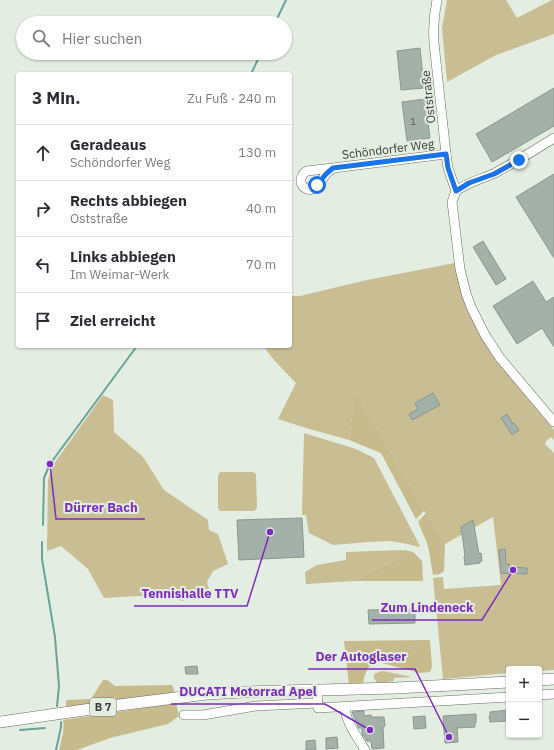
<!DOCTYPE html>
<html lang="de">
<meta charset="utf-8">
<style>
:root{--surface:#fff;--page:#f7f7f7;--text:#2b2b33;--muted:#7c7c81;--line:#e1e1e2}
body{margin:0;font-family:"IBM Plex Sans",sans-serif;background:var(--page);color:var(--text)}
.controls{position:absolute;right:12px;bottom:12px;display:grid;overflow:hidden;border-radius:4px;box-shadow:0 1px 3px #0004}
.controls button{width:36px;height:36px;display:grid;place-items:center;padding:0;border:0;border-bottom:1px solid var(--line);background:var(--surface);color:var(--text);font:20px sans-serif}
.stop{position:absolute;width:12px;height:12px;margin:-9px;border:3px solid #1a73e8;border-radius:50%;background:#fff}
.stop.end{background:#1a73e8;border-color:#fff;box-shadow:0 1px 4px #0008}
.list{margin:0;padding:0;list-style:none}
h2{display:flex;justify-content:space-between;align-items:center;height:52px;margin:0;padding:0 16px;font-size:17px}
h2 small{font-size:13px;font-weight:400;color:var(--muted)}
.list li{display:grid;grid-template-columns:26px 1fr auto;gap:12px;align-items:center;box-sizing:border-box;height:56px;padding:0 16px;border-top:1px solid var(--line)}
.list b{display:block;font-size:15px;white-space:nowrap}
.list p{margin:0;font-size:13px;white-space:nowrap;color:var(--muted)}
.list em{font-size:13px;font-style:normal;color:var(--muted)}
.icon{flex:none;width:22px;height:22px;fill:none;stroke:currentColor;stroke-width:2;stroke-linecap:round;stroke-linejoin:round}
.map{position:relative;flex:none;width:554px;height:750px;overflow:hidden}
.search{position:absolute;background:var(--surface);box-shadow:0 1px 3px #0004;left:16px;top:16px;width:276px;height:44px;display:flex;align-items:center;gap:10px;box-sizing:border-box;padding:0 14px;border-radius:22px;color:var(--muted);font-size:15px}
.panel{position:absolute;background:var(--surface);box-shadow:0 1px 3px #0004;left:16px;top:72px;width:276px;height:276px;border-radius:4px}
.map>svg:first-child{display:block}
</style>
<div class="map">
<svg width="554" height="750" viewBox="0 0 554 750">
<rect width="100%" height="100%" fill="#e4ede1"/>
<!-- green -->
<g fill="#c9bd93">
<path d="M447,0H506L517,18L552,0H554V34L496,55L447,82L442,28Z"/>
<path d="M455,263L498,361L554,430V440L551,437L546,441L545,444L554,453V670L539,671V669H509V673L443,679L433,578L443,577L444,589L501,585L493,517L445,544L424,511L355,390L349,440L306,428L278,419L296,383L274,360L263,346H290V296H300L367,280Z"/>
<path d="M103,395L113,400L114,432L143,457L164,490L208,520L209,530L218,534L228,564L213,571L207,582L209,589L182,601L172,598L138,596L104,598L88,569L61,546L47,551L48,480L53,465Z"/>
<path d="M304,433L356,449L374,458L420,546L418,547L408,544L390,541L369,542L333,545L309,533L306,515H302Z"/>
<path d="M220,472H253L256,474L257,508L254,511H220L218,508V476Z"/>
<path d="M404,550L397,559L354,581L306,584L305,572L317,565L346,560V552Z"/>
<path d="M383,671L412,677L394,678V681L380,683H377L374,678V674L379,672Z"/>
</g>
<!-- forest -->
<g fill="#c7ba8d">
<path d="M355,390L424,511L416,519L381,453L349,440Z"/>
<path d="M426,513L445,544L444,571L440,574L433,575L429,551L427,543L418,522Z"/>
<path d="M404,550L413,552L422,561L423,581H354L397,559Z"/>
<path d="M430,640L432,667L430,672L420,673L378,662C367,664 365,674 363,683L349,684L344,641Z"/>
<path d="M103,680H107L115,686L172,685L175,693L66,709V700L91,699Z"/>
<path d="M176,703L179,716L168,724L110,738L77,750H59C61,741 65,729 63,720Z"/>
</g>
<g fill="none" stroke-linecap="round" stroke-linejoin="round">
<!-- stream -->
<g stroke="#6aa398" stroke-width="2">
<path d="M275,23L286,0"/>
<path d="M251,74L261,53"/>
<path d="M43,525L44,478L50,464L137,346"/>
<path d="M42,542V559L55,637L59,686L57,706"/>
<path d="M20,730L45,728"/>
<path d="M56,750L61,727V722"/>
</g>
</g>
<!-- building -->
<g fill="#a4b1a9" stroke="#8a968e">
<path d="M420,48L424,88L401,90L397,51Z"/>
<path d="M554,88V126L492,162L476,134Z"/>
<path d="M425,99L430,138L407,141L402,102Z"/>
<path d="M554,174V258L516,197Z"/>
<path d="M483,241L506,279L496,285L473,247Z"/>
<path d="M533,281L546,302L554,297V347L542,328L517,344L493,306Z"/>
<path d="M433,393L440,405L412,420L409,414L418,409L415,403Z"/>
<path d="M507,414L513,424L514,423L519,430L512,435L501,418Z"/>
<path d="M302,518L304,557L239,560L237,520Z"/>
<path d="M473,520L479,554L481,553L482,561H480V563L465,565L464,556L465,555L461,527Z"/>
<path d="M505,549L506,564H509V567L527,568V574L501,573L499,550Z"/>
<path d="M415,609V623L369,624L368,610Z"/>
<path d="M197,666L198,674H186L185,667Z"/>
<path d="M508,710L509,721L490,722L489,716H490V712Z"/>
<path d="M364,711V716L371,715V717H384L385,726L383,727L384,748L372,749L371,741H367L365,738V736H363L362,734V728H358V726L352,712Z"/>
<path d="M476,714V723H475V727L457,728L458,742L445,743L443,716Z"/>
<path d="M425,716L426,728L414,729L413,717Z"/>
<path d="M337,737L338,748L326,749V738Z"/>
<path d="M315,740L316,750H306V741Z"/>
</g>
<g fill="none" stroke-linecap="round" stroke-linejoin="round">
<!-- minor casing -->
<g stroke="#676e64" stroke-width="10">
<g id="minor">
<path d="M437,0C434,14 433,29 434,43L446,154L448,168L456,191"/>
<path d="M554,138C535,150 515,162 495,173C482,179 468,182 456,191L452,202L460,269L466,293L471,307L485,335L500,358L554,422"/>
<path d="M333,168L307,171C296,177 301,192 313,189C319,187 322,179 326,174C328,172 330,170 333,168L446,154"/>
<path d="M317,690L318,708L509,697"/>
<path d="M539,695L554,694"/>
<path d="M345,707C346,723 357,736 365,750"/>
<path d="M184,715H203L256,706L317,703"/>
</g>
</g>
<!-- major casing -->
<g stroke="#676e64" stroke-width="12">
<g id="major">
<path d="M539,680L554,679"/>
<path d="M0,722L119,705L207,694L242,692L396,688L509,682"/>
</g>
</g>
<!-- minor -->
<use href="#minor" stroke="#fff" stroke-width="9"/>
<!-- major -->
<use href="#major" stroke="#fff" stroke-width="11"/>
</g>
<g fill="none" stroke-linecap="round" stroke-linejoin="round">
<!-- route -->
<path stroke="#1a73e8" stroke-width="5" d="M317,185L326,174L333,168L446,154L448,168L456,191L469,183L494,174L519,160"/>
</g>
<g text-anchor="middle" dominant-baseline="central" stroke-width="4" stroke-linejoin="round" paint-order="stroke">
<!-- number labels -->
<g font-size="10" fill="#545954">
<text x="413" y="121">1</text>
</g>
<!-- shield labels -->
<rect fill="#e4ede1" stroke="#6c716b" stroke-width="1" x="90" y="698" width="26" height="18" rx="3"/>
<g font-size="11" font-weight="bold" fill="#393c38">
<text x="103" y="707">B 7</text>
</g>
<!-- street labels -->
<g font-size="12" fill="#393c38" stroke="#e4ede1">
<text transform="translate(428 97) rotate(-96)">Oststraße</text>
<text transform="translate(388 149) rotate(-7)">Schöndorfer Weg</text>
</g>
</g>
<!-- callouts -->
<path fill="none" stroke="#7b2cbf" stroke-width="1.5" d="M50 464L56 519H145M270 532L247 606H134M513 570L482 620H372M449 737L415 669H308M370 730L325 704H171"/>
<g fill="#7b2cbf" stroke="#e4ede1" stroke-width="1.5">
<circle cx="50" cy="464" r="4"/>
<circle cx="270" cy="532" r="4"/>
<circle cx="513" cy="570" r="4"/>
<circle cx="449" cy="737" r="4"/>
<circle cx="370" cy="730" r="4"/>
</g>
<g font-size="13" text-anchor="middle" font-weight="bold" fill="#7b2cbf" stroke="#e4ede1" stroke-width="4" stroke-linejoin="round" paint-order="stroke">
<text x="101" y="512">Dürrer Bach</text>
<text x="190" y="598">Tennishalle TTV</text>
<text x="427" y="612">Zum Lindeneck</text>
<text x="361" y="661">Der Autoglaser</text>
<text x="248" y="696">DUCATI Motorrad Apel</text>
</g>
</svg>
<div class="controls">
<button>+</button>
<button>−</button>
</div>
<div class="stop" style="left:317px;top:185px"></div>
<div class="stop end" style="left:519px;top:160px"></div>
<div class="search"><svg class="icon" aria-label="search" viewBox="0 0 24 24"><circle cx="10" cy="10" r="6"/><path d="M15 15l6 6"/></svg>Hier suchen</div>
<section class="panel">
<h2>3 Min.<small>Zu Fuß · 240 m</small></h2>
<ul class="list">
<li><svg class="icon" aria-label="ahead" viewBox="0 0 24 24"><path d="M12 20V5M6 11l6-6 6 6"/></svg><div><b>Geradeaus</b><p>Schöndorfer Weg</p></div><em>130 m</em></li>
<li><svg class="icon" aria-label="right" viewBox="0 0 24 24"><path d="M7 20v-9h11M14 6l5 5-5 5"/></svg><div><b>Rechts abbiegen</b><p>Oststraße</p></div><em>40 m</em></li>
<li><svg class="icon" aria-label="left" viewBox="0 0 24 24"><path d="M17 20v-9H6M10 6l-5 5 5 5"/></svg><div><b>Links abbiegen</b><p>Im Weimar-Werk</p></div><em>70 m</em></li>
<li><svg class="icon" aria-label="arrive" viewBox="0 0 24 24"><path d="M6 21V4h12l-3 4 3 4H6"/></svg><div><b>Ziel erreicht</b></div></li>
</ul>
</section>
</div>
